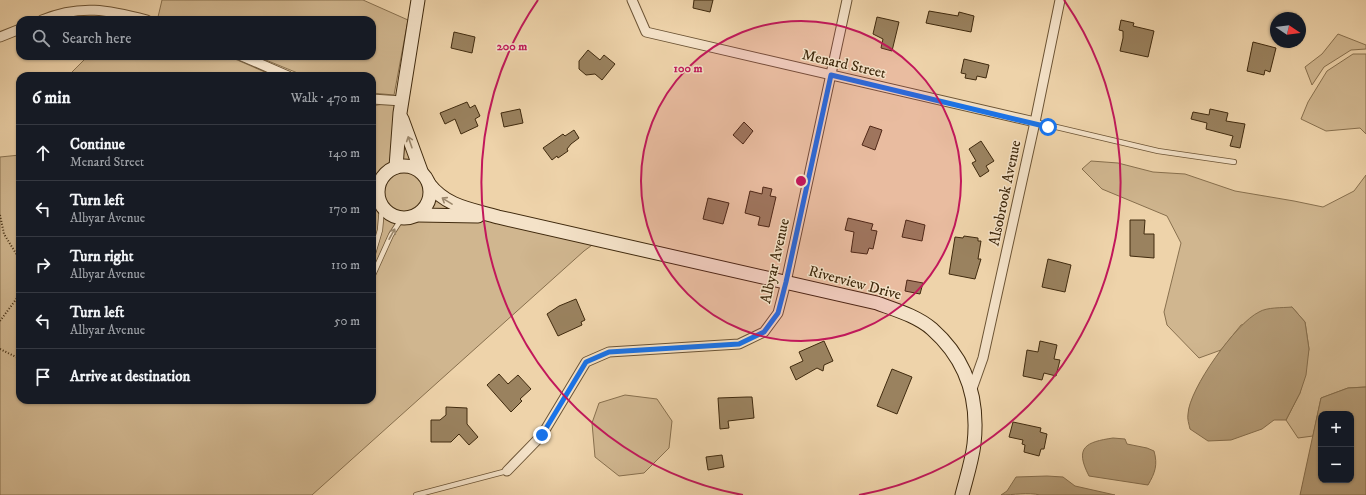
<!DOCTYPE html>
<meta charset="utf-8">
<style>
:root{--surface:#171b24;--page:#242831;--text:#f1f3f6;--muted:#9ea1a6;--line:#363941}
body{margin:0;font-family:"IM FELL DW Pica",serif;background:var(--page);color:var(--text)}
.controls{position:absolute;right:12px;bottom:12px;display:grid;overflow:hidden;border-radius:8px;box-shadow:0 1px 3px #0004}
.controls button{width:36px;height:36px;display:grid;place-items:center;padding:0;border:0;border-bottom:1px solid var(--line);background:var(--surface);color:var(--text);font:20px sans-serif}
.compass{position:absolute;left:1270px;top:12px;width:36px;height:36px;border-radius:50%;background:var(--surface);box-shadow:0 1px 3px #0004;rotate:103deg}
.stop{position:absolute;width:12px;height:12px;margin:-9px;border:3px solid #1a73e8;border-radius:50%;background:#fff}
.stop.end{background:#1a73e8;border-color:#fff;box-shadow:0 1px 4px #0008}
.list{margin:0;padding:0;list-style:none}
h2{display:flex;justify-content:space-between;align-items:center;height:52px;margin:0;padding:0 16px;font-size:17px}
h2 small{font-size:13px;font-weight:400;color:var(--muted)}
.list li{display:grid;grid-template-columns:26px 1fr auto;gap:12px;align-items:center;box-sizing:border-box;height:56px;padding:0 16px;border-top:1px solid var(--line)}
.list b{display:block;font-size:15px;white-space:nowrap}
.list p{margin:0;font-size:13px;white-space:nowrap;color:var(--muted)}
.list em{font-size:13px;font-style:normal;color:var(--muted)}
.icon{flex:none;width:22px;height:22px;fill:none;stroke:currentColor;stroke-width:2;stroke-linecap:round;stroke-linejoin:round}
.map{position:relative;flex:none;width:1366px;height:495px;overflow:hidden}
.search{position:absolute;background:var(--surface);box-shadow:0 1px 3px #0004;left:16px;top:16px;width:360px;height:44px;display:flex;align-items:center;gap:10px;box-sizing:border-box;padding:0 14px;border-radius:12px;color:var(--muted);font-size:15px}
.panel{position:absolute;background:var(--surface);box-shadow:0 1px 3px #0004;left:16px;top:72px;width:360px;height:332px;border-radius:12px}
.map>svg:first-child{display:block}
</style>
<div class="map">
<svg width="1366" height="495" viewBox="0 0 1366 495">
<rect width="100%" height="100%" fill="#eed3aa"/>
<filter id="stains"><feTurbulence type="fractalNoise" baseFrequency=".005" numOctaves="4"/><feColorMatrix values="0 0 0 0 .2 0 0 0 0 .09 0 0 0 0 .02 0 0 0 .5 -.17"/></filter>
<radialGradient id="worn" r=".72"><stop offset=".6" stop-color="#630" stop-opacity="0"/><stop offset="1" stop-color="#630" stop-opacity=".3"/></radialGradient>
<!-- green -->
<g fill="#d0b68f" stroke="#88704e">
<path d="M162,0H363L408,20L394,95L372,93V76H305L256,56H372V20H169L158,17Z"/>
<path d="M1338,34L1366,45V49L1351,50L1324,67L1312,85L1305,67L1322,54Z"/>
<path d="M1353,54H1366V134L1360,128L1326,131L1301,119L1308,102L1327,71Z"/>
<path d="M88,56H228L274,76H70L71,73Z"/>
<path d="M402,101L421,171L438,195L599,240L584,251L312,495H0V157L20,155V400H372V106Z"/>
<path d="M1091,161L1118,163L1153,172L1185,174L1235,191L1294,201L1323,207L1354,191L1366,175V387L1348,388L1321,398L1313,436L1298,438L1286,420L1300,393L1309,349L1305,322L1292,307L1241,325L1221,350L1199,358L1167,325L1164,312L1181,243L1167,216L1102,189L1082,169Z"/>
<path d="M625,395L657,399L672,421L669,448L644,473L619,476L595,457L592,423L599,403Z"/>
</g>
<!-- water -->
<g fill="#b39a75" stroke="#856d4c" fill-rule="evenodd">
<path d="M1292,307L1305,322L1309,349L1306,375L1300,393L1286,420H1274L1262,429L1231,440L1208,441L1190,429C1189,424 1187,419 1188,414C1189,389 1236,323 1259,312C1267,307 1282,308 1292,307Z"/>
<path d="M1366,387V495H1300L1321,398L1348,388ZM1321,414H1351V480H1321Z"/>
<path d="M1113,438L1125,439L1127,444L1147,448L1154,451C1158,465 1155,473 1148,485L1089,476C1074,447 1086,442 1113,438Z"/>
<path d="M1047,476L1063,477L1075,486L1115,495H1040C1028,492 1013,495 1001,495L1007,491L1016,477Z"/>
</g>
<!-- building -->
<g fill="#9a825f" stroke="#402a0e">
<path d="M694,0H713L710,12L693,8Z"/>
<path d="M929,11L958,16L959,12L974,16L971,32L926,23Z"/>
<path d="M877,17L899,22L892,51L881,48L883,39L873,34Z"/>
<path d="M1121,20L1134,23L1133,26L1154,31L1148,57L1120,51L1123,38V31L1119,30Z"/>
<path d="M454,32L475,37L472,53L451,48Z"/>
<path d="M1253,42L1276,48L1270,72L1265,70L1264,75L1247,71Z"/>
<path d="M588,50L600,60L604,55L615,64L602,80L595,74L586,75L579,69V61Z"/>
<path d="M964,59L989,65L986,78L977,76L976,80L965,78L966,74L961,73Z"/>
<path d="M467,102L470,108L475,105L480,116L475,119L478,126L461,134L455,119L445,124L440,113Z"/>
<path d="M520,109L523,123L504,127L501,113Z"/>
<path d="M1210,109L1228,113L1226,121L1245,124L1240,148L1230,146L1233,136L1206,129L1207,123L1191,119L1193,112L1209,115Z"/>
<path d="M744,122L753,131L743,144L733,135Z"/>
<path d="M870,126L882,130L875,150L862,145Z"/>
<path d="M574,130L579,138L571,144L567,149L568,151L558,158L557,156L552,160L543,148L563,134L565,136Z"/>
<path d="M981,141L994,161L986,166L989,171L980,177L972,163L976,161L969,149Z"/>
<path d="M763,187L772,189L770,196L776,197L769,227L758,225L760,217L745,213L750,191L762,194Z"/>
<path d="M708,198L729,203L723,224L703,219Z"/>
<path d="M848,218L873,224L871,230L877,231L873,249L869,248L867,254L851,252L854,232L845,230Z"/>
<path d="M906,220L925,225L922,241L902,237Z"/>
<path d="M1130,220H1145L1144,234H1154V258L1130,256Z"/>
<path d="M964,236L978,238V241H981L978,259H981L975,279L949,274L955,237L963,238Z"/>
<path d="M1048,259L1071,265L1065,292L1042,287Z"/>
<path d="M907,280L923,283L920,294L905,291Z"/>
<path d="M576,299L585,320L581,322L582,325L558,336L547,314L559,306Z"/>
<path d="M824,341L833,361L824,365L823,371L817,368L796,380L790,367L803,361L799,352Z"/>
<path d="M1040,341L1057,345L1054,359L1060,360L1056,376L1044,373L1042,380L1023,376L1027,350L1038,352Z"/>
<path d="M892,369L912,377L897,414L877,406Z"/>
<path d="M499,374L508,384L518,375L531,389L520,399L522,401L511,412L487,385Z"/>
<path d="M747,397H752L754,418L728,421L729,428L720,429L718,398Z"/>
<path d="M446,407L467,408V424L478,437L469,445L459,434L451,442H431V420H440L446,415Z"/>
<path d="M1013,422L1041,428L1040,432L1047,434L1044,449H1041L1039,456L1024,452L1025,445L1022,444L1023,440L1009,437Z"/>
<path d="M722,455L724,467L708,470L706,457Z"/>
</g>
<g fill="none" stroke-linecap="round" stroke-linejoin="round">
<!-- lane casing -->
<g stroke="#6c5435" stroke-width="6">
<g id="lane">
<path d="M1035,122L1158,151L1234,162"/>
<path d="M372,257L380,230L382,207"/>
<path d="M372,277L391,235L402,218"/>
<path d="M416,495L507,471"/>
</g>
</g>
<!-- street casing -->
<g stroke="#6c5435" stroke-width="11">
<g id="street">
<path d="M632,0L646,32L1035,122"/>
<path d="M42,20C80,4 109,10 147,20"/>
<path d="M0,37L20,29"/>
<path d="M242,56L288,76"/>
<path d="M372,99L402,101"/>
<path d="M972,389L983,358L1035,122L1060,0"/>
<path d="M507,471L542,435L586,362L609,352L739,344L764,332L778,313L786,282L847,0"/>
</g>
</g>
<!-- secondary casing -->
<g stroke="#402a0e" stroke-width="15">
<g id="secondary">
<path d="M402,119L421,171"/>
<circle cx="404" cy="192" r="26"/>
<path d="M396,167L400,113L418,0"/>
<path d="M429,184C447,207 471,209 498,217L877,303C896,310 917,316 932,329C967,360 979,399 974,444C972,461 966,479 962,495"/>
<path d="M418,215L478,216"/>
</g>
</g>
<!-- path -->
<g stroke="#402a0e" stroke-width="2" stroke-dasharray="1 2" stroke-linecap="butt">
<path d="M0,215L4,234L20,260"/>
<path d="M0,321L20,294"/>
<path d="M0,349L20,359"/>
</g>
<!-- lane -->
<use href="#lane" stroke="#f4e2c8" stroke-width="4.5"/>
<!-- street -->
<use href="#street" stroke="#f4e2c8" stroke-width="9"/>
<!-- secondary -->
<use href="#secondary" stroke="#f4e2c8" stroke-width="13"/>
</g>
<!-- one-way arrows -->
<defs><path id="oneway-shaft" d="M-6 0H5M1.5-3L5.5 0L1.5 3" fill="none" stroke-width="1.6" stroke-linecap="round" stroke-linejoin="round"/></defs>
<g stroke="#9a866b">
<use href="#oneway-shaft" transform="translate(410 142) rotate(-109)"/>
<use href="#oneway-shaft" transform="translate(447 201) rotate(-148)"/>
<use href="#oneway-shaft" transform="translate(392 234) rotate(-61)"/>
</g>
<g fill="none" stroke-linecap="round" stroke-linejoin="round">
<!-- route -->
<path stroke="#1a73e8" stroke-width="5" d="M542,435L586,362L609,352L739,344L764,332L778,313L786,282L831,75L1048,127"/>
</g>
<!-- distance rings -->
<circle cx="801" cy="181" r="160" fill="#c2185b" fill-opacity=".12"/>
<g fill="none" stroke="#c2185b" stroke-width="2">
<circle cx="801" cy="181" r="160"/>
<path d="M743 495A319 319 0 0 1 538 0M1064 0A319 319 0 0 1 859 495"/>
</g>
<g text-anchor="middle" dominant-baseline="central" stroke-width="3" stroke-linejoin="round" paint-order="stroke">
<!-- street labels -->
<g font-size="15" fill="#402a0e" stroke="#f4e2c8">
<text transform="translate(844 64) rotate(13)">Menard Street</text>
<text transform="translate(1005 193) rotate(-78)">Alsobrook Avenue</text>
<text transform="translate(775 261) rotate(-77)">Albyar Avenue</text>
<text transform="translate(855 283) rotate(15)">Riverview Drive</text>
</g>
</g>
<circle cx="801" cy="181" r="6" fill="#c2185b" stroke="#f4e2c8" stroke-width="2"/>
<g font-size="12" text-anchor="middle" font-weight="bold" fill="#c2185b" stroke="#f4e2c8" stroke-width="3" stroke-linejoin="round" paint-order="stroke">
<text x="512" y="50">200 m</text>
<text x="688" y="72">100 m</text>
</g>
<rect width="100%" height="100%" filter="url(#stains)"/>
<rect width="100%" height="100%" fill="url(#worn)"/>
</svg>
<div class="controls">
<button>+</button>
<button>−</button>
</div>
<svg class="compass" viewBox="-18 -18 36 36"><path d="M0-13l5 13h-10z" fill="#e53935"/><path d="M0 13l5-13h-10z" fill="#9ea1a6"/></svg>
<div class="stop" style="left:1048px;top:127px"></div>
<div class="stop end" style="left:542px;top:435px"></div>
<div class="search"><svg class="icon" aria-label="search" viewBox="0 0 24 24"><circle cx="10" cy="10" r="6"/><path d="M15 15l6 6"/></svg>Search here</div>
<section class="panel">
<h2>6 min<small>Walk · 470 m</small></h2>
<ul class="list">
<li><svg class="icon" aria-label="ahead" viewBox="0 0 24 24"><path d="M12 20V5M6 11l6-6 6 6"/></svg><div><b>Continue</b><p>Menard Street</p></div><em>140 m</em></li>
<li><svg class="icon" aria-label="left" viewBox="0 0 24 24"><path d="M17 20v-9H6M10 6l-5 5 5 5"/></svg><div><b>Turn left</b><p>Albyar Avenue</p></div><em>170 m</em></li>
<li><svg class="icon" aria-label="right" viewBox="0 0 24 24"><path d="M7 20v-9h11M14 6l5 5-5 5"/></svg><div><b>Turn right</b><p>Albyar Avenue</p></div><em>110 m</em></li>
<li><svg class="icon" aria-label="left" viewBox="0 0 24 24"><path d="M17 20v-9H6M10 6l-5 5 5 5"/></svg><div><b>Turn left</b><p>Albyar Avenue</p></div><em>50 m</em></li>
<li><svg class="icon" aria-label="arrive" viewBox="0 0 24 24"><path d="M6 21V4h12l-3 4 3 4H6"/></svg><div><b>Arrive at destination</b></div></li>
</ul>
</section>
</div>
